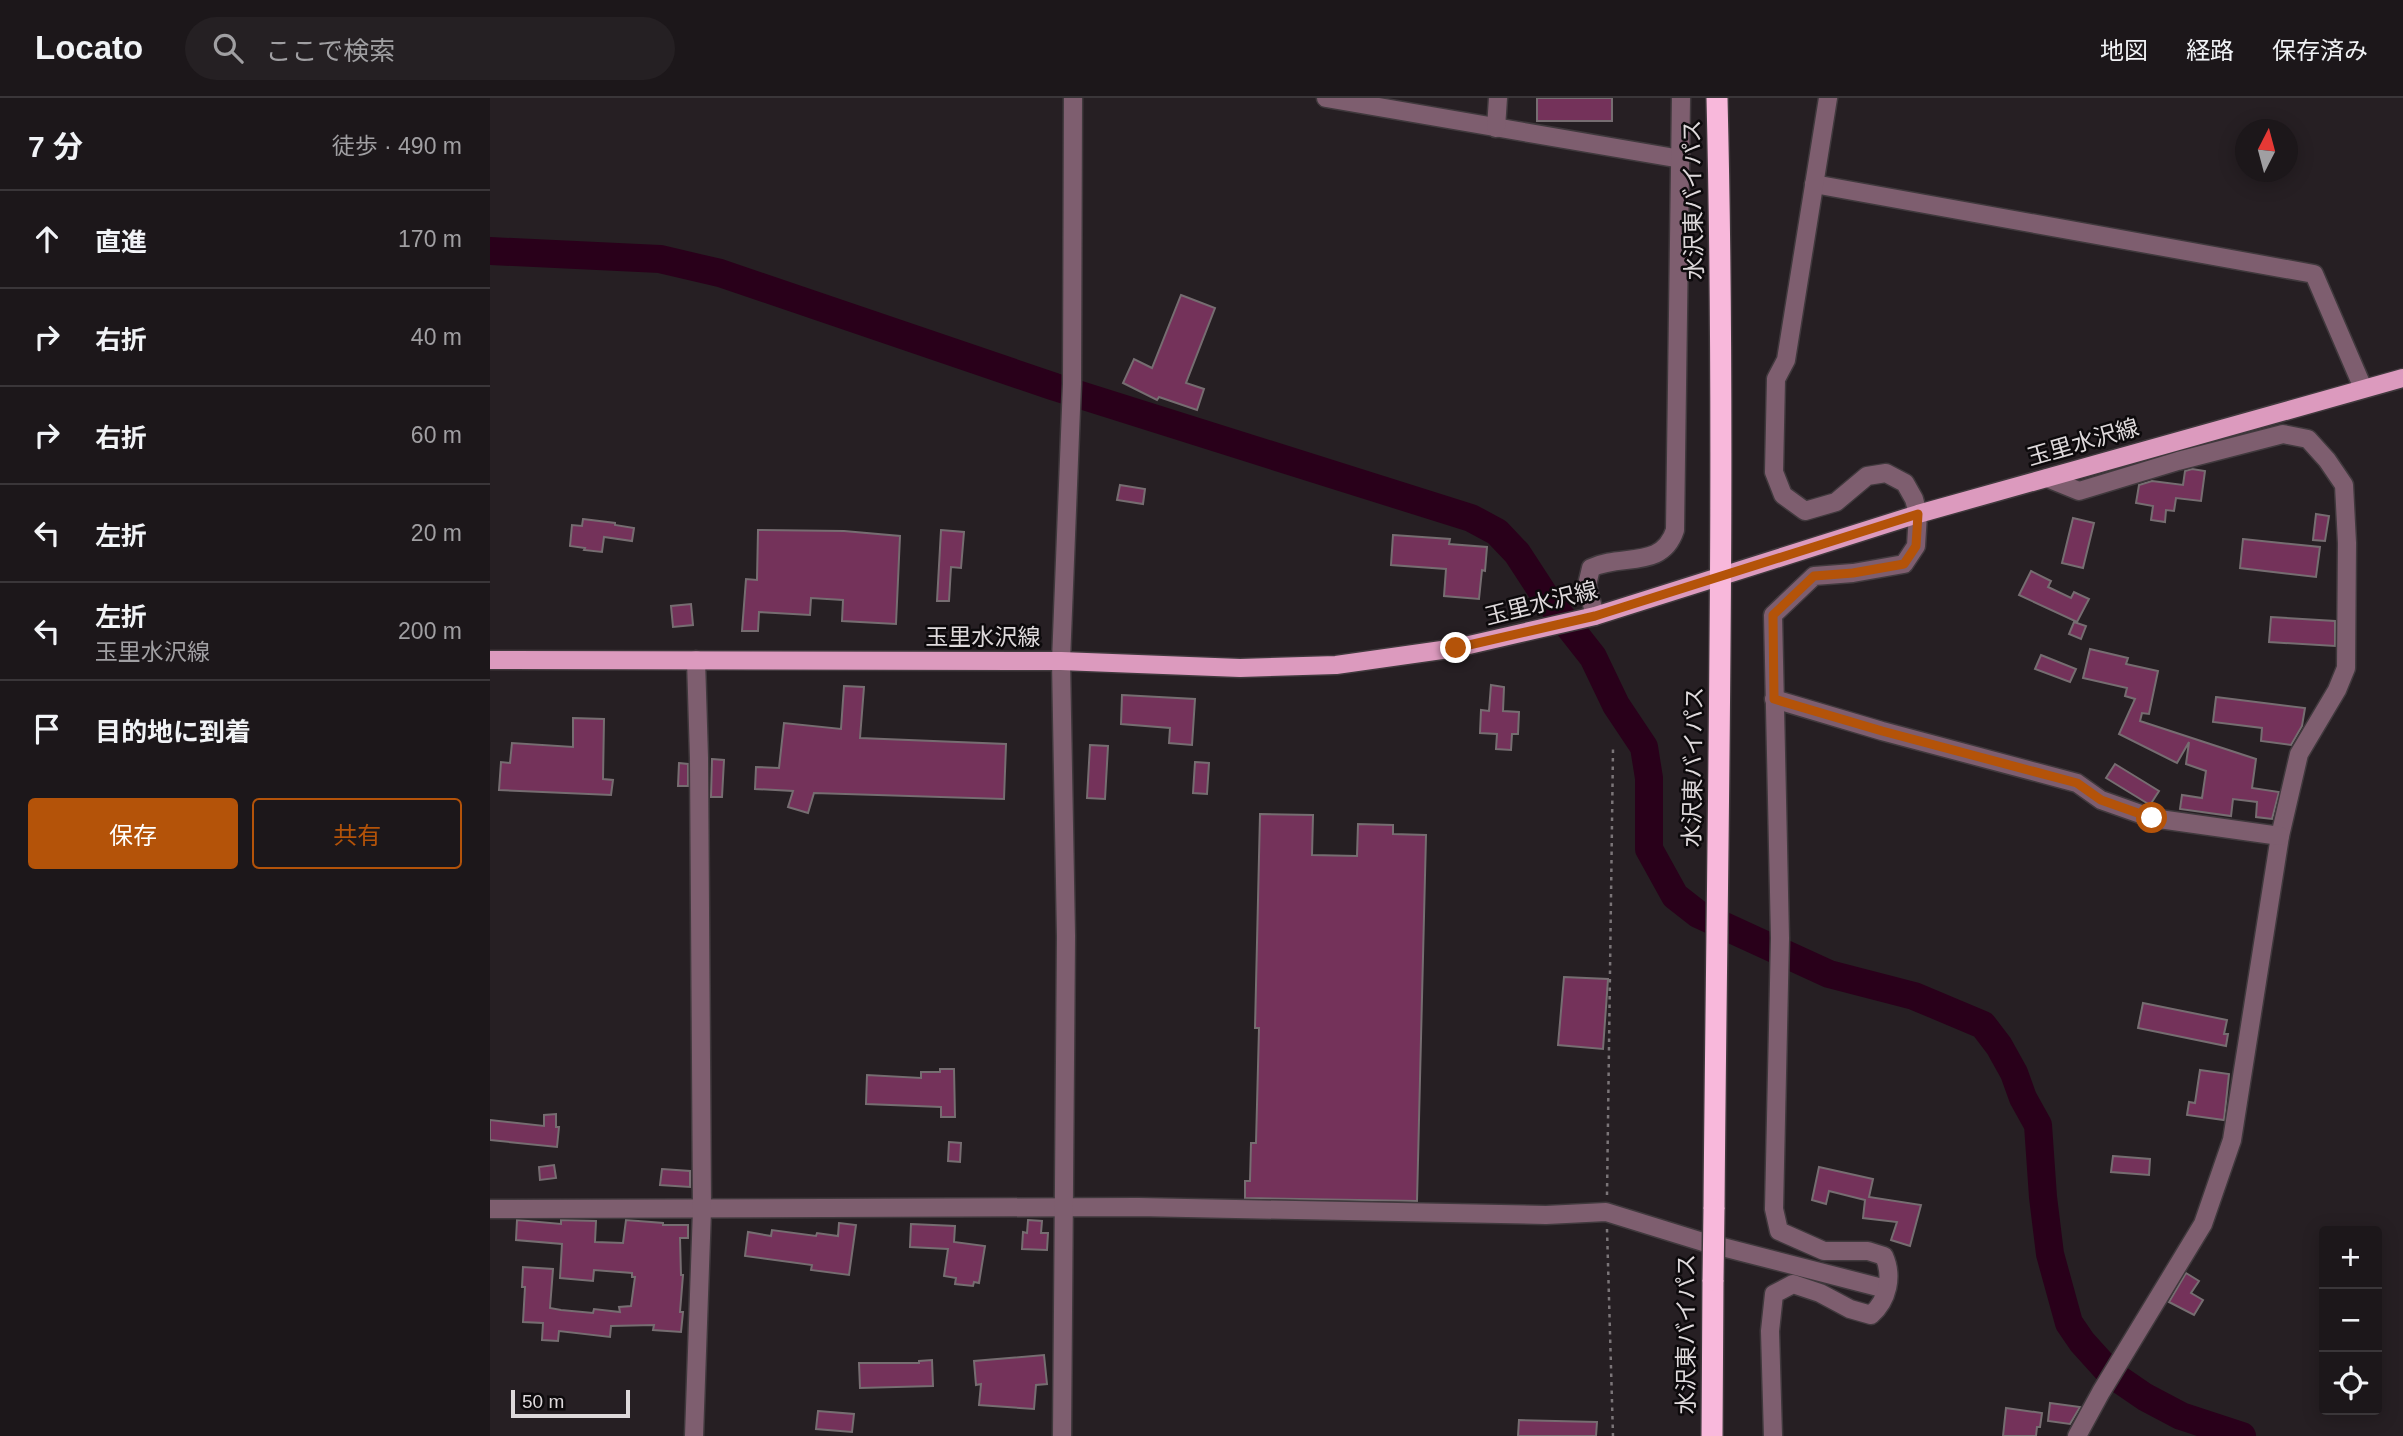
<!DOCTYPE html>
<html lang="ja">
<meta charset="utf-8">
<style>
:root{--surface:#1c171a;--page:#252023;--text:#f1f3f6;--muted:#a09fa2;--line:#3a3639;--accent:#b45309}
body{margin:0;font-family:Helvetica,"Noto Sans JP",sans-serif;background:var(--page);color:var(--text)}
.controls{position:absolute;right:21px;bottom:21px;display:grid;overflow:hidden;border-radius:7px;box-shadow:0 4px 18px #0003}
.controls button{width:63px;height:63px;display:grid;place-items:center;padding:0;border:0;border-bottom:2px solid var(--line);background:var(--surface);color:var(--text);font:35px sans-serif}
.compass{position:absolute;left:1745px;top:21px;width:63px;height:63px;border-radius:50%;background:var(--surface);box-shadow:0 4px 18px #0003;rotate:6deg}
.scale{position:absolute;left:21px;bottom:18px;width:119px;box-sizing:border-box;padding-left:7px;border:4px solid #ded9db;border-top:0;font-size:19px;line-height:24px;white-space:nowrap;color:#ded9db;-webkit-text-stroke:5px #0d0a0c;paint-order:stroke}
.stop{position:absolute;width:21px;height:21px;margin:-16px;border:5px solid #b45309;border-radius:50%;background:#fff}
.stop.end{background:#b45309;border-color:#fff;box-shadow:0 2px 7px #0008}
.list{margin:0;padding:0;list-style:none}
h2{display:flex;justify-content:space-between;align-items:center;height:91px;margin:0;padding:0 28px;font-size:30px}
h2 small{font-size:23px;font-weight:400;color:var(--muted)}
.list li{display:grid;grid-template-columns:46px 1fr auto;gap:21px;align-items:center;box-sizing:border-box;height:98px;padding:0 28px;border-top:2px solid var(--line)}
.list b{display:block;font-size:26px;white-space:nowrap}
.list p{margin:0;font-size:23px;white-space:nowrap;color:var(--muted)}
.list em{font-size:23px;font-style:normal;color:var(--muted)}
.actions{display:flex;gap:14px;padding:21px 28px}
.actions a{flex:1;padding:16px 0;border:2px solid var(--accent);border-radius:7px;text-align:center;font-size:24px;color:var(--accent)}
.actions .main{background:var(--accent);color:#fff}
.icon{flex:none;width:38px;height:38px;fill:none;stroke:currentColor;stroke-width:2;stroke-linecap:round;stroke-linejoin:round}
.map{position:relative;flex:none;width:1913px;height:1338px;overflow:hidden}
header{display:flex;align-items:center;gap:42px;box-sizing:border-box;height:98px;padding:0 35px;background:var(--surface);border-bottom:2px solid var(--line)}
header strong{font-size:33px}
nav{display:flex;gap:38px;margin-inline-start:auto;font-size:24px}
.search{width:490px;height:63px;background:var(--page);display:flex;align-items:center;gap:18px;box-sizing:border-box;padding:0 24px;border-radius:38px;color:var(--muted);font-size:26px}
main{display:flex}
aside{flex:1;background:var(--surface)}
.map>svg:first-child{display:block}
</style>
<header>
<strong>Locato</strong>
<div class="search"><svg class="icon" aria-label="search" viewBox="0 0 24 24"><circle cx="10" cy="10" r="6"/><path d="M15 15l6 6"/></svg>ここで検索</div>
<nav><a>地図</a><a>経路</a><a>保存済み</a></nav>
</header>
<main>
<aside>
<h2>7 分<small>徒歩 · 490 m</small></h2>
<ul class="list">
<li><svg class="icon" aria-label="ahead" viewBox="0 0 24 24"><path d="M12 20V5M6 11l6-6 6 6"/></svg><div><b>直進</b></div><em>170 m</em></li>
<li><svg class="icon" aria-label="right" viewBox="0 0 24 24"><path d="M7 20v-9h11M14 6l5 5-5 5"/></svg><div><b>右折</b></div><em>40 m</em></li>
<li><svg class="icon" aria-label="right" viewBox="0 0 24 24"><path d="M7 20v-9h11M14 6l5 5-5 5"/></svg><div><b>右折</b></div><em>60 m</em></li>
<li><svg class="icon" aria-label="left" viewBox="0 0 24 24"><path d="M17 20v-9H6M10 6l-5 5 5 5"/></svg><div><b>左折</b></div><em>20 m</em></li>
<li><svg class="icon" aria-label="left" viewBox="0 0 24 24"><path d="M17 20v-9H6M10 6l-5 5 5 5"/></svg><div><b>左折</b><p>玉里水沢線</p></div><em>200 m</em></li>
<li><svg class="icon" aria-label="arrive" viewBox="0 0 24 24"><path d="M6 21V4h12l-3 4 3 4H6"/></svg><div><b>目的地に到着</b></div></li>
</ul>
<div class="actions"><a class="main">保存</a><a>共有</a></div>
</aside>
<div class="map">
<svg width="1913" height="1338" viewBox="0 0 1913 1338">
<rect width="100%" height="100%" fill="#261f23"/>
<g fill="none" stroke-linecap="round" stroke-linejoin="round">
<!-- river -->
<path stroke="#29001a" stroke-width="28" d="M0,153L170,161L230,175L565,289L981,420L1007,434L1027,455L1055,498L1103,559L1126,607L1154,649L1159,680V751L1185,798L1208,816L1339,876L1424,898L1493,927L1509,948L1524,975L1533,1000L1548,1027L1553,1099L1560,1156L1579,1225L1592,1244L1620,1275L1655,1299L1691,1318L1752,1338"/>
</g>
<!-- building -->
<g fill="#74325a" stroke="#766d71" stroke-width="2">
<rect x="1047" y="0" width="75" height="23"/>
<path d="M691,197L725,210L696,285L714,291L707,312L669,299L667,302L633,285L644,261L662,270Z"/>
<path d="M1702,371L1715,373L1711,403L1686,400L1684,413L1676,412L1675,424L1661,422L1663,408L1646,405L1649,387L1662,383L1693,387L1695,373Z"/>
<path d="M630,387L655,391L653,406L627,402Z"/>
<path d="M1826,416L1839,418L1835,443L1823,442Z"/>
<path d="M1583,420L1604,425L1593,470L1572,465Z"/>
<path d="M93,421L125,425V427L144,430L142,443L114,439L112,454L94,452L95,450L80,448L82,427L92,428Z"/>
<path d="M268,432L354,433L410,438L406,526L352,523L353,502L321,500L320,517L269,514L268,533H252L256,481L267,482Z"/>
<path d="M451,432L474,434L471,470L461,469L459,503H447Z"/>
<path d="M903,437L960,441L959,446L997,449L995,473L992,472L989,501L954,498L956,471L901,467Z"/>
<path d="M1753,441L1830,449L1826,479L1750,470Z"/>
<path d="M1541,473L1561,483L1558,489L1581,500L1584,494L1599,501L1587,524L1529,497Z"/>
<path d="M201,506L203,527L183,529L181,508Z"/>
<path d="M1781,519L1845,523V548L1779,544Z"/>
<path d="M1584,524L1596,528L1591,541L1579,536Z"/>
<path d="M1600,551L1638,560L1636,566L1668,573L1659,616L1652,615L1650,623L1766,661L1762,690L1789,694L1782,721L1766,719L1767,704L1743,701L1741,718L1690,711L1692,697L1712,700L1716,673L1696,666L1699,644L1687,665L1629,636L1645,601L1635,598L1637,590L1593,580Z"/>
<path d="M1551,557L1586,571L1580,584L1545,571Z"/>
<path d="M1001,587L1014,589L1013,613L1029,614L1028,636H1022L1021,652L1006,651L1007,636L990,635L991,612L999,613Z"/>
<path d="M354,588L374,589L370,640L516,646L514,701L324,695L318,715L298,709L303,693L265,691L266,669L289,670L294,625L351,631Z"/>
<path d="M632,597L705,601L702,647L679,645L680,630L631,626Z"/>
<path d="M1726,599L1815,610L1812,628L1801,647L1771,643L1772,630L1723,624Z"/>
<path d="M83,620L114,621L113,681L123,682L121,697L9,692L11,664L20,665L22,645L83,649Z"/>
<path d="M600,647L618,648L615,701L597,700Z"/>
<path d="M222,661L234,662L232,699H221Z"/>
<path d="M705,664L719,665L717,696L703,695Z"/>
<path d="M189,665L198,666V688H188Z"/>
<path d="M1625,666L1669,693L1660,707L1616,680Z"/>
<path d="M770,716L823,717L822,757L867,758L868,726L903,727V736L936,737L927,1103L755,1100V1083H760L761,1045H766L769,930H765Z"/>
<path d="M1074,879L1118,881L1113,951L1068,947Z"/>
<path d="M1653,905L1737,922L1734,936H1738L1736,948L1648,930Z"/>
<path d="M450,971H464L465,1019H451V1009L376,1006L377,977L431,980V974H450Z"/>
<path d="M1710,972L1739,976L1734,1022L1697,1017L1699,1004L1705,1005Z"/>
<path d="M66,1016V1029H69L67,1049L0,1042V1022L54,1028V1017Z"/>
<path d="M459,1044L471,1045L470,1064L458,1063Z"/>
<path d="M1623,1058L1660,1061L1659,1077L1621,1074Z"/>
<path d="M64,1067L66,1080L50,1082L49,1069Z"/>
<path d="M1329,1069L1383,1081L1379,1099L1431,1107L1420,1148L1401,1142L1407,1124L1373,1120L1375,1102L1339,1093L1336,1106L1322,1102Z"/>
<path d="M172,1071L200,1073V1089L170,1087Z"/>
<path d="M27,1122L71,1126V1122L106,1123L105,1144L133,1145L136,1122L173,1125V1127H198V1140H190L191,1177H193L190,1214H193L191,1234L163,1232L164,1227L121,1228L120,1239L69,1233L68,1243L52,1242L53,1225L33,1224L35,1189H32L33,1169L63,1171L60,1210L71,1212L103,1215L104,1211L130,1214L129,1209L141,1208L145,1179H142V1175L104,1172L103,1183L70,1180L72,1146L26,1142Z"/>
<path d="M538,1122L552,1123L551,1135H558L557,1152L532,1151L533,1134L537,1135Z"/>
<path d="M349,1125L366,1127L359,1177L321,1172L322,1167L255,1158L258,1134L281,1138L282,1132L326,1138L327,1135L348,1138Z"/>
<path d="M421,1126L465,1128L464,1144L495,1148L489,1185L484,1184L483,1188L465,1186L466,1180L454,1178L458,1151L420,1149Z"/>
<path d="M1696,1175L1709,1183L1701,1195L1713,1202L1704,1217L1679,1204Z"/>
<path d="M554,1257L557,1286L546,1287L544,1311L489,1307L491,1286L486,1287L484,1263Z"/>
<path d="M442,1262L443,1288L370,1290L369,1265H429V1263Z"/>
<path d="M1560,1305L1590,1309L1580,1326L1558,1323Z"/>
<path d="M1516,1310L1552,1315L1550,1329H1547L1546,1338H1513Z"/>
<path d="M328,1313L364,1316L362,1334L326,1331Z"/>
<path d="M1029,1322L1107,1324L1106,1338H1028Z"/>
</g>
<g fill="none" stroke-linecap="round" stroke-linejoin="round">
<!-- minor casing -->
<g stroke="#40393d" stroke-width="21">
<g id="minor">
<path d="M836,0L1191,61"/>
<path d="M1006,30L1008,0"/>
<path d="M1324,86L1824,176L1873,290"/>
<path d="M1557,380L1589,393L1688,363L1793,336L1818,341L1837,362L1854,387L1857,445L1856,570L1847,592L1809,656L1790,738L1742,1042L1713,1126L1611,1294L1587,1338"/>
<path d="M1105,518L1097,487L1101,470C1132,455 1172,472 1185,432L1191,0"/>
<path d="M1284,601L1392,633L1587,685L1611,702L1662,720L1790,738"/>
<path d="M0,1111L648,1109L1056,1117L1116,1114L1213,1144L1396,1191"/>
<path d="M204,1338L212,1112L209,660L206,562"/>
<path d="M572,1338L576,838L571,563L582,286L583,0"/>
<path d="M1283,1338L1280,1233L1284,1196L1303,1186L1330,1195L1360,1211L1381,1217C1398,1202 1403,1178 1394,1158L1378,1153H1334L1289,1133L1284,1111L1290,840L1283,517L1324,478L1363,475L1414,466L1426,448L1428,416L1424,401L1415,385L1396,375L1377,378L1346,404L1315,413L1293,397L1284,374L1286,281L1296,262L1338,0"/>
</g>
</g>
<!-- major casing -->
<g stroke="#40393d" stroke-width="21">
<path id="major" d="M0,562L571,563L750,570L846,567L966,550L1105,518L1428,416L1913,280"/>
</g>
<!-- highway casing -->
<g stroke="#40393d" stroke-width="24">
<g id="highway">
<path d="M1224,1111C1227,741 1236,370 1227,0"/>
<path d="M1222,1338L1223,1182"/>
</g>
</g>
<!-- path -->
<g stroke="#7b7578" stroke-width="2.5" stroke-dasharray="3.5 5" stroke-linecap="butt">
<path d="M1117,1097L1123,651"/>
<path d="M1117,1131L1123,1338"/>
</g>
<!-- minor -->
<use href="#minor" stroke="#7e5e6f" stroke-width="18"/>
<!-- major -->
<use href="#major" stroke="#dc9abe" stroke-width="18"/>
<!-- highway -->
<use href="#highway" stroke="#f8b8db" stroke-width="21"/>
<!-- highway-bridge casing -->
<g stroke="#40393d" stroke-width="24" stroke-linecap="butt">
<path id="highway-bridge" d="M1223,1182L1224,1111"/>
</g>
<!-- highway-bridge -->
<use href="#highway-bridge" stroke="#f8b8db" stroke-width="21"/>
</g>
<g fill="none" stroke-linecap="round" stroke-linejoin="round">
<!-- route -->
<path stroke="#b45309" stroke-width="9" d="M966,550L1105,518L1428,416L1426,448L1414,466L1363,475L1324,478L1283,517L1284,601L1392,633L1587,685L1611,702L1662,720"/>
</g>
<g text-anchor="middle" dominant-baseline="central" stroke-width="5" stroke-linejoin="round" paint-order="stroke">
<!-- street labels -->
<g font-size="23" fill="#ded9db" stroke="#0d0a0c">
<text transform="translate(1203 102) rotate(-91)">水沢東バイパス</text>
<text transform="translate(1593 344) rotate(-16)">玉里水沢線</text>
<text transform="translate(1051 505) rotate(-14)">玉里水沢線</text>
<text x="493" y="539">玉里水沢線</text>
<text transform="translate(1203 669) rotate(-89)">水沢東バイパス</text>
<text transform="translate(1196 1236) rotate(-90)">水沢東バイパス</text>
</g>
</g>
</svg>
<div class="controls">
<button>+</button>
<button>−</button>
<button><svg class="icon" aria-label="locate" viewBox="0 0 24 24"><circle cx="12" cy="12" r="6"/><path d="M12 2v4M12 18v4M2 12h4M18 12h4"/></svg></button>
</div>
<svg class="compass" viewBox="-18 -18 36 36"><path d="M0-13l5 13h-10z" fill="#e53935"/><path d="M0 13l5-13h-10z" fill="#a09fa2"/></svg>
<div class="scale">50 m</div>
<div class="stop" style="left:1662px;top:720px"></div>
<div class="stop end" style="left:966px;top:550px"></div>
</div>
</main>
